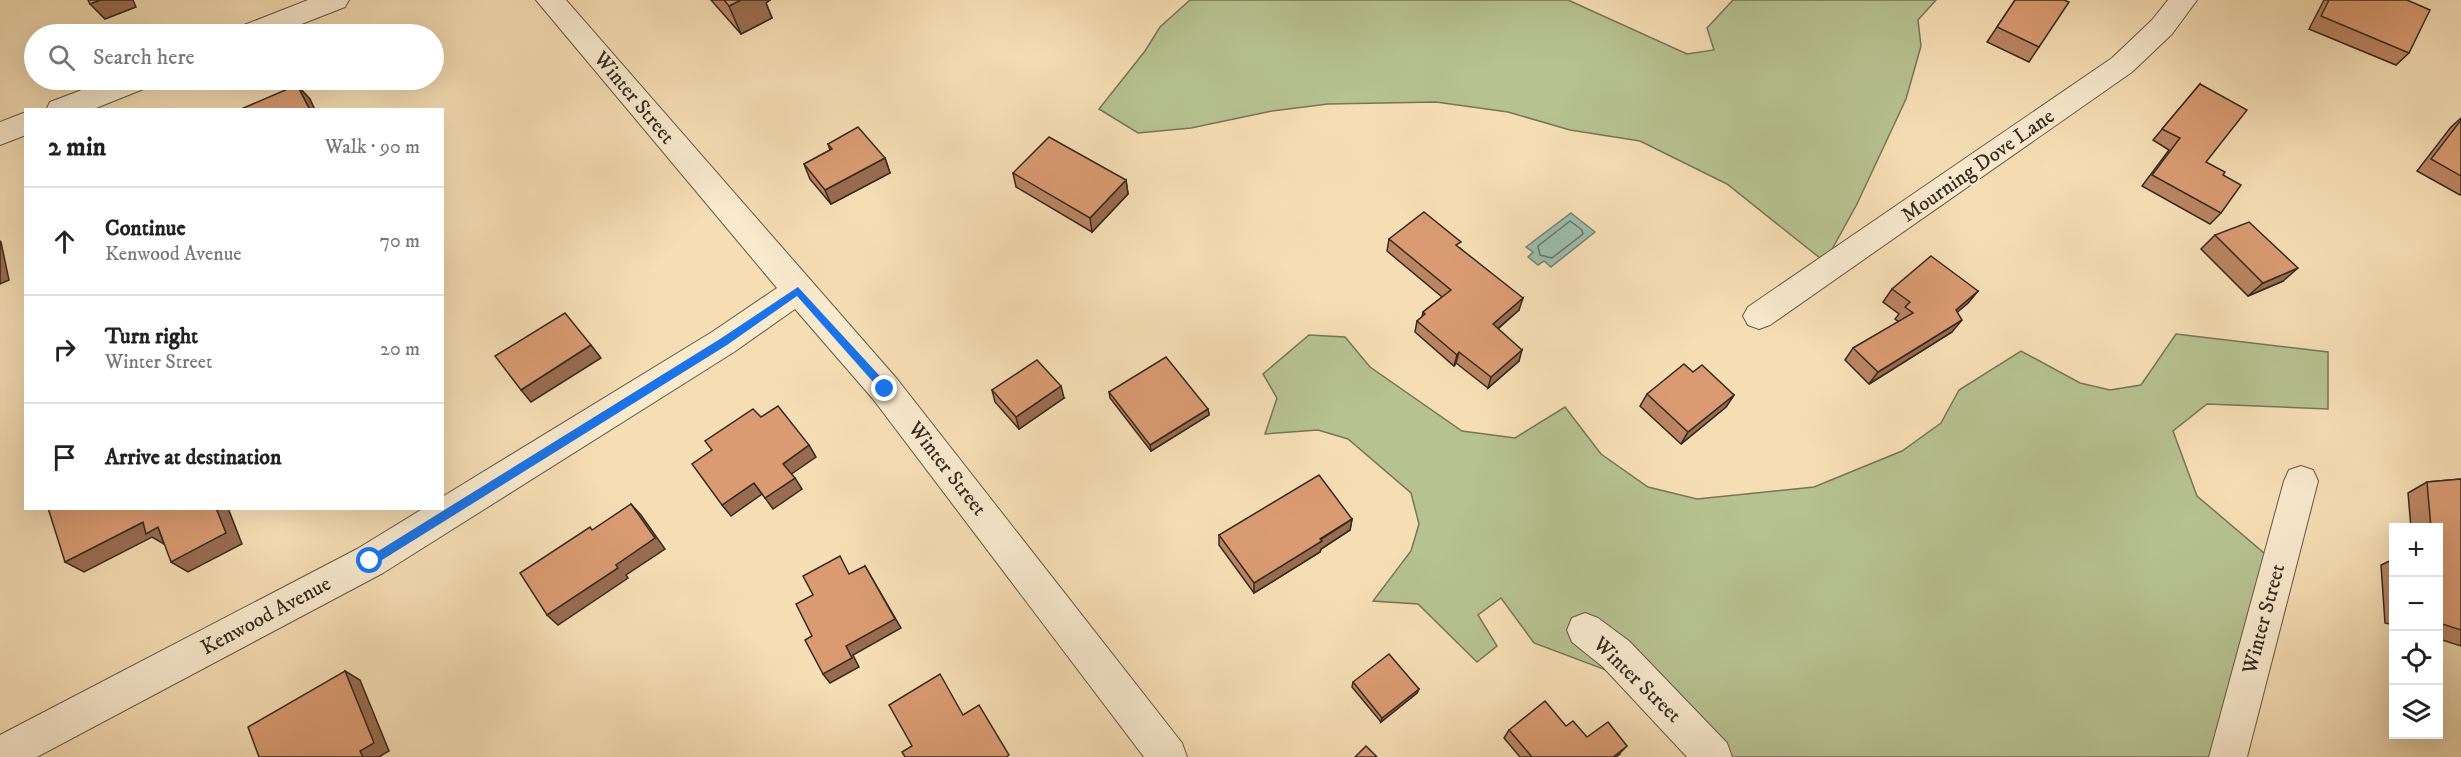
<!DOCTYPE html>
<meta charset="utf-8">
<style>
:root{--surface:#fff;--page:#f6f6f6;--text:#222;--muted:#767676;--line:#e0e0e0}
body{margin:0;font-family:"IM FELL DW Pica",serif;background:var(--page);color:var(--text)}
.controls{position:absolute;right:18px;bottom:18px;display:grid;overflow:hidden;border-radius:0px;box-shadow:0 6px 24px #0002}
.controls button{width:54px;height:54px;display:grid;place-items:center;padding:0;border:0;border-bottom:2px solid var(--line);background:var(--surface);color:var(--text);font:30px sans-serif}
.stop{position:absolute;width:18px;height:18px;margin:-14px;border:4px solid #1a73e8;border-radius:50%;background:#fff}
.stop.end{background:#1a73e8;border-color:#fff;box-shadow:0 2px 6px #0008}
.list{margin:0;padding:0;list-style:none}
h2{display:flex;justify-content:space-between;align-items:center;height:78px;margin:0;padding:0 24px;font-size:26px}
h2 small{font-size:20px;font-weight:400;color:var(--muted)}
.list li{display:grid;grid-template-columns:39px 1fr auto;gap:18px;align-items:center;box-sizing:border-box;height:108px;padding:0 24px;border-top:2px solid var(--line)}
.list b{display:block;font-size:22px;white-space:nowrap}
.list p{margin:0;font-size:20px;white-space:nowrap;color:var(--muted)}
.list em{font-size:20px;font-style:normal;color:var(--muted)}
.icon{flex:none;width:33px;height:33px;fill:none;stroke:currentColor;stroke-width:2;stroke-linecap:round;stroke-linejoin:round}
.map{position:relative;flex:none;width:2461px;height:757px;overflow:hidden}
.search{position:absolute;background:var(--surface);box-shadow:0 6px 24px #0002;left:24px;top:24px;width:420px;height:66px;display:flex;align-items:center;gap:15px;box-sizing:border-box;padding:0 21px;border-radius:33px;color:var(--muted);font-size:22px}
.panel{position:absolute;background:var(--surface);box-shadow:0 6px 24px #0002;left:24px;top:108px;width:420px;height:402px;border-radius:0px}
.map>svg:first-child{display:block}
</style>
<div class="map">
<svg width="2461" height="757" viewBox="0 0 2461 757">
<rect width="100%" height="100%" fill="#f6deb4"/>
<filter id="stains"><feTurbulence type="fractalNoise" baseFrequency=".00333" numOctaves="4"/><feColorMatrix values="0 0 0 0 .2 0 0 0 0 .09 0 0 0 0 .02 0 0 0 .5 -.17"/></filter>
<radialGradient id="worn" r=".72"><stop offset=".6" stop-color="#630" stop-opacity="0"/><stop offset="1" stop-color="#630" stop-opacity=".3"/></radialGradient>
<!-- green -->
<g fill="#b7c291" stroke="#767658" stroke-width="1.5">
<path d="M1190,0H1568L1687,54L1714,50L1707,28L1733,0H1936L1918,20L1921,46L1906,99L1857,204L1825,262L1727,184L1640,141L1570,130L1508,112L1436,102L1328,104L1272,111L1191,128L1138,133L1099,109L1145,51L1160,27Z"/>
<path d="M2176,334L2328,352V409L2207,404L2173,431L2197,496L2284,570L2230,757H1692L1638,682L1534,643L1501,598L1478,615L1497,646L1477,662L1418,604L1373,601L1411,551L1419,524L1411,493L1348,439L1318,430L1265,434L1277,398L1263,374L1309,335L1345,337L1370,367L1462,431L1515,438L1565,407L1601,454L1648,487L1697,499L1814,487L1902,451L1941,423L1959,390L2021,351L2080,383L2110,390L2141,385Z"/>
</g>
<!-- water -->
<path fill="#9dbcab" stroke="#738273" stroke-width="1.5" d="M1571,213L1595,232L1551,267L1544,261L1538,265L1528,257L1533,252L1526,247Z"/>
<g fill="none" stroke-linecap="round" stroke-linejoin="round">
<!-- shore -->
<path stroke="#697466" stroke-width="1.5" d="M1570,221L1582,230L1583,234L1552,258L1540,255L1538,246Z"/>
<!-- minor casing -->
<g stroke="#655845" stroke-width="2">
<g id="minor">
<path d="M308,0H349L345,7L276,34H235L239,27Z"/>
<path d="M536,0H566L897,379L1182,743L1187,757H1144L873,399L795,309L734,352L383,573L37,757H0V735L357,549L424,508H442V497L712,332L777,288Z"/>
<path d="M2168,0H2197L2172,34L2132,72L1770,325L1759,329L1748,325L1743,316L1748,307L2112,58L2152,20Z"/>
<path d="M108,80H150L146,88L91,110H46L50,102Z"/>
<path d="M26,112V135L0,145V122Z"/>
<path d="M2301,466L2313,470L2318,481L2247,757H2209L2284,481L2289,470Z"/>
<path d="M1585,613L1598,618L1629,641L1727,743L1732,757H1687L1603,667L1572,642L1567,630L1572,618Z"/>
</g>
</g>
<!-- minor -->
<use href="#minor" fill="#f9eace" fill-rule="evenodd"/>
</g>
<!-- wall -->
<g fill="#bb8562" stroke="#352b20" stroke-width="1.5">
<path d="M711,0H770L766,3L772,18L741,34Z"/>
<path d="M2015,0L2039,47L2029,62L1987,42Z"/>
<path d="M2324,0H2407L2409,53L2396,65L2309,29Z"/>
<path d="M2200,84L2206,162L2223,175L2221,213L2210,224L2142,186L2169,150L2153,140Z"/>
<path d="M2461,118V194L2460,195L2417,171L2451,127Z"/>
<path d="M828,144L885,158L890,173L831,204L810,179L804,164L830,150Z"/>
<path d="M1013,173L1126,180L1128,194L1092,232L1016,187Z"/>
<path d="M2215,235L2283,281L2248,296L2201,249Z"/>
<path d="M1389,239L1460,248L1519,310L1498,329L1519,361L1488,388L1456,363L1454,366L1415,332L1417,321L1422,317L1423,312L1442,297L1387,251Z"/>
<path d="M1892,289L1978,291L1968,303L1957,312L1952,332L1869,384L1845,360L1853,348L1899,322L1895,319L1899,314L1883,302Z"/>
<path d="M1693,372L1734,395L1726,407L1681,444L1640,406L1647,394Z"/>
<path d="M992,390L1064,398L1019,429L995,402Z"/>
<path d="M1109,392L1208,409L1209,415L1151,451L1110,398Z"/>
<path d="M2461,479V646L2439,639V528H2411L2408,493L2427,482Z"/>
<path d="M1352,519L1350,530L1321,549L1320,552L1254,593L1219,545V535Z"/>
<path d="M2394,559V625L2385,623L2381,565Z"/>
<path d="M1353,682L1419,689L1417,693L1381,722L1352,687Z"/>
<path d="M1566,726L1620,754L1616,757H1520L1504,738L1509,730Z"/>
</g>
<!-- shaded-wall -->
<g fill="#996c50" stroke="#352b20" stroke-width="1.5">
<path d="M100,0H133L136,7L105,19L90,4Z"/>
<path d="M741,0H770L766,3L772,18L741,34L729,6Z"/>
<path d="M297,85L310,99L315,110H310Z"/>
<path d="M885,158L890,173L831,204L825,190Z"/>
<path d="M1126,180L1128,194L1092,232L1090,218Z"/>
<path d="M0,241L1,242L9,280L0,284Z"/>
<path d="M2298,268L2283,281L2248,296L2263,283Z"/>
<path d="M1978,291L1968,303L1946,322L1956,310Z"/>
<path d="M1523,298L1519,310L1489,336L1493,324Z"/>
<path d="M1962,320L1952,332L1869,384L1878,372Z"/>
<path d="M591,345L601,358L531,402L521,390Z"/>
<path d="M1522,350L1519,361L1488,388L1491,377Z"/>
<path d="M1459,352L1456,363L1454,366L1457,355Z"/>
<path d="M1061,386L1064,398L1019,429L1016,417Z"/>
<path d="M1734,395L1726,407L1681,444L1688,432Z"/>
<path d="M1208,409L1209,415L1151,451L1150,445Z"/>
<path d="M809,445L816,457L790,475L783,464Z"/>
<path d="M795,478L802,489L773,509L765,498Z"/>
<path d="M754,483L762,494L731,516L722,505Z"/>
<path d="M631,504L641,515L665,549L626,575L628,578L558,625L547,615L616,565Z"/>
<path d="M216,508H228L242,544L188,572L171,562Z"/>
<path d="M1352,519L1350,530L1321,549L1320,552L1254,593V583Z"/>
<path d="M143,522L158,527L164,544L152,537L84,572L65,562Z"/>
<path d="M865,566L901,628L853,655L859,667L830,683L823,674L846,646Z"/>
<path d="M345,671L360,680L389,751L379,757H363L360,751Z"/>
<path d="M1419,689L1417,693L1381,722L1382,718Z"/>
<path d="M1627,746L1616,757H1613Z"/>
</g>
<!-- building -->
<g fill="#da9b72" stroke="#352b20" stroke-width="1.5">
<path d="M88,0H100L90,4Z"/>
<path d="M724,0H741L729,6Z"/>
<path d="M2015,0H2064L2069,2L2039,47L1997,27Z"/>
<path d="M2329,0H2407L2430,10L2409,53L2321,16Z"/>
<path d="M2200,84L2247,110L2206,162L2225,172L2223,175L2241,185L2221,213L2152,175L2180,138L2162,129Z"/>
<path d="M297,85L310,110H239Z"/>
<path d="M2461,120V176L2431,159Z"/>
<path d="M858,127L885,158L825,190L804,164L832,149L828,144Z"/>
<path d="M1049,137L1126,180L1090,218L1013,173Z"/>
<path d="M1424,212L1461,242L1456,245L1523,298L1493,324L1522,350L1491,377L1459,352L1457,355L1417,321L1425,314L1423,312L1451,290L1389,239Z"/>
<path d="M2249,222L2298,268L2263,283L2215,235Z"/>
<path d="M1931,256L1978,291L1956,310L1962,320L1878,372L1853,348L1913,313L1905,307L1910,302L1892,289Z"/>
<path d="M565,313L591,345L521,390L495,356Z"/>
<path d="M1166,357L1208,409L1150,445L1109,392Z"/>
<path d="M1037,360L1061,386L1016,417L992,390Z"/>
<path d="M1684,364L1693,372L1702,365L1734,395L1688,432L1647,394Z"/>
<path d="M778,406L809,445L783,464L795,478L765,498L754,483L722,505L692,464L712,450L705,441L753,409L761,417Z"/>
<path d="M1319,475L1352,519L1320,539L1322,541L1254,583L1219,535Z"/>
<path d="M2461,479V630L2439,623V528H2431L2427,482Z"/>
<path d="M631,504L655,538L616,565L618,568L547,615L520,573L590,527L592,530Z"/>
<path d="M48,508H216L226,533L171,562L158,527L146,534L143,522L65,562Z"/>
<path d="M840,556L849,574L865,566L895,619L846,646L852,658L823,674L805,640L812,636L796,604L813,595L803,576Z"/>
<path d="M1389,654L1419,689L1382,718L1353,682Z"/>
<path d="M345,671L374,743L360,751L363,757H259L248,727Z"/>
<path d="M940,674L963,715L979,705L1009,755L1006,757H905L902,752L912,746L889,705Z"/>
<path d="M1545,701L1566,726L1573,721L1587,737L1608,722L1627,746L1613,757H1532L1509,730Z"/>
<path d="M1366,746L1377,757H1355Z"/>
</g>
<!-- route -->
<path fill="#1a73e8" d="M798,287L889,386V392H882L797,296L727,345L374,565H367V558L720,339Z"/>
<g text-anchor="middle" dominant-baseline="central" stroke-width="4.5" stroke-linejoin="round" paint-order="stroke">
<!-- street labels -->
<g font-size="21" fill="#352b20" stroke="#f9eace">
<text transform="translate(634 98) rotate(50)">Winter Street</text>
<text transform="translate(1978 166) rotate(-35)">Mourning Dove Lane</text>
<text transform="translate(947 469) rotate(52)">Winter Street</text>
<text transform="translate(266 616) rotate(-28)">Kenwood Avenue</text>
<text transform="translate(2264 619) rotate(-75)">Winter Street</text>
<text transform="translate(1637 680) rotate(44)">Winter Street</text>
</g>
</g>
<rect width="100%" height="100%" filter="url(#stains)"/>
<rect width="100%" height="100%" fill="url(#worn)"/>
</svg>
<div class="controls">
<button>+</button>
<button>−</button>
<button><svg class="icon" aria-label="locate" viewBox="0 0 24 24"><circle cx="12" cy="12" r="6"/><path d="M12 2v4M12 18v4M2 12h4M18 12h4"/></svg></button>
<button><svg class="icon" aria-label="layers" viewBox="0 0 24 24"><path d="M12 4l9 5-9 5-9-5zM3 14l9 5 9-5"/></svg></button>
</div>
<div class="stop" style="left:370px;top:561px"></div>
<div class="stop end" style="left:885px;top:389px"></div>
<div class="search"><svg class="icon" aria-label="search" viewBox="0 0 24 24"><circle cx="10" cy="10" r="6"/><path d="M15 15l6 6"/></svg>Search here</div>
<section class="panel">
<h2>2 min<small>Walk · 90 m</small></h2>
<ul class="list">
<li><svg class="icon" aria-label="ahead" viewBox="0 0 24 24"><path d="M12 20V5M6 11l6-6 6 6"/></svg><div><b>Continue</b><p>Kenwood Avenue</p></div><em>70 m</em></li>
<li><svg class="icon" aria-label="right" viewBox="0 0 24 24"><path d="M7 20v-9h11M14 6l5 5-5 5"/></svg><div><b>Turn right</b><p>Winter Street</p></div><em>20 m</em></li>
<li><svg class="icon" aria-label="arrive" viewBox="0 0 24 24"><path d="M6 21V4h12l-3 4 3 4H6"/></svg><div><b>Arrive at destination</b></div></li>
</ul>
</section>
</div>
